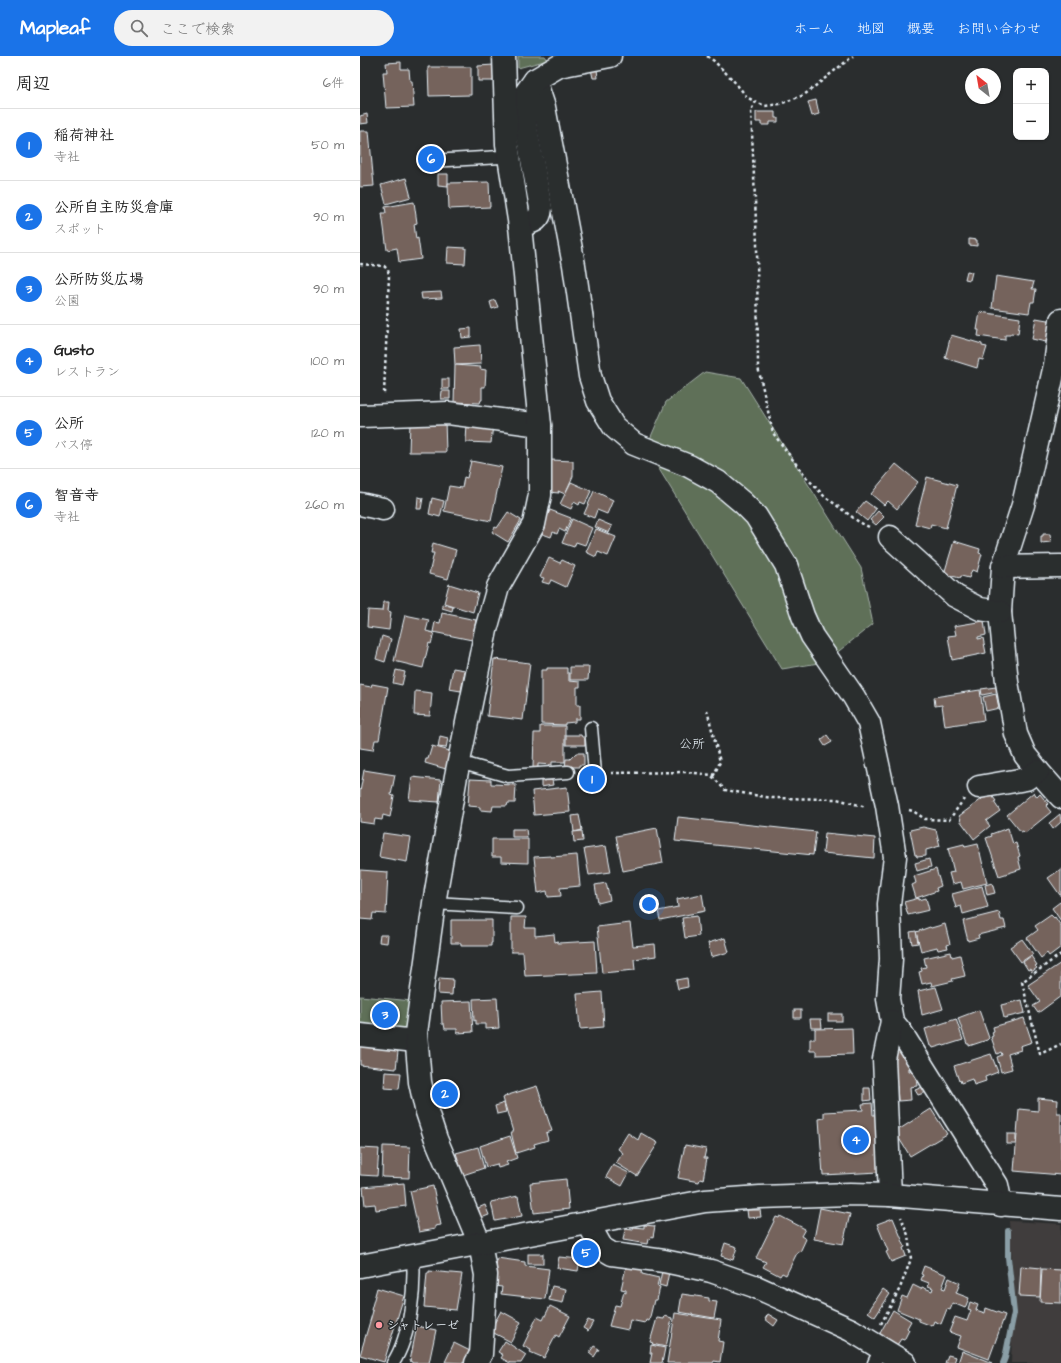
<!DOCTYPE html>
<html lang="ja">
<meta charset="utf-8">
<style>
:root{--surface:#fff;--page:#f2f2f2;--text:#222;--muted:#767676;--line:#e0e0e0;--accent:#1a73e8}
body{margin:0;font-family:"Architects Daughter","Klee One",sans-serif;background:var(--page);color:var(--text)}
.controls{position:absolute;right:12px;top:12px;display:grid;overflow:hidden;border-radius:8px;box-shadow:0 1px 3px #0004}
.controls button{width:36px;height:36px;display:grid;place-items:center;padding:0;border:0;border-bottom:1px solid var(--line);background:var(--surface);color:var(--text);font:20px sans-serif}
.compass{position:absolute;left:605px;top:12px;width:36px;height:36px;border-radius:50%;background:var(--surface);box-shadow:0 1px 3px #0004;rotate:329deg}
.you{position:absolute;left:289px;top:848px;width:14px;height:14px;margin:-10px;border:3px solid #fff;border-radius:50%;background:#1a73e8;box-shadow:0 0 0 6px #1a73e833}
.badge{display:grid;place-items:center;width:26px;height:26px;border-radius:50%;background:var(--accent);color:#fff;font-size:13px;font-weight:700}
.pin{position:absolute;translate:-50% -50%;border:2px solid #fff;box-shadow:0 1px 4px #0006}
.list{margin:0;padding:0;list-style:none}
h2{display:flex;justify-content:space-between;align-items:center;height:52px;margin:0;padding:0 16px;font-size:17px}
h2 small{font-size:13px;font-weight:400;color:var(--muted)}
.list li{display:grid;grid-template-columns:26px 1fr auto;gap:12px;align-items:center;box-sizing:border-box;height:72px;padding:0 16px;border-top:1px solid var(--line)}
.list b{display:block;font-size:15px;white-space:nowrap}
.list p{margin:0;font-size:13px;white-space:nowrap;color:var(--muted)}
.list em{font-size:13px;font-style:normal;color:var(--muted)}
.icon{flex:none;width:22px;height:22px;fill:none;stroke:currentColor;stroke-width:2;stroke-linecap:round;stroke-linejoin:round}
.map{position:relative;flex:none;width:701px;height:1307px;overflow:hidden}
header{display:flex;align-items:center;gap:24px;box-sizing:border-box;height:56px;padding:0 20px;background:var(--accent);color:#fff}
header strong{font-size:19px}
nav{display:flex;gap:22px;margin-inline-start:auto;font-size:14px}
.search{width:280px;height:36px;background:var(--page);display:flex;align-items:center;gap:10px;box-sizing:border-box;padding:0 14px;border-radius:22px;color:var(--muted);font-size:15px}
main{display:flex}
aside{flex:1;background:var(--surface)}
.map>svg:first-child{display:block}
</style>
<header>
<strong>Mapleaf</strong>
<div class="search"><svg class="icon" aria-label="search" viewBox="0 0 24 24"><circle cx="10" cy="10" r="6"/><path d="M15 15l6 6"/></svg>ここで検索</div>
<nav><a>ホーム</a><a>地図</a><a>概要</a><a>お問い合わせ</a></nav>
</header>
<main>
<aside>
<h2>周辺<small>6件</small></h2>
<ul class="list">
<li><span class="badge">1</span><div><b>稲荷神社</b><p>寺社</p></div><em>50 m</em></li>
<li><span class="badge">2</span><div><b>公所自主防災倉庫</b><p>スポット</p></div><em>90 m</em></li>
<li><span class="badge">3</span><div><b>公所防災広場</b><p>公園</p></div><em>90 m</em></li>
<li><span class="badge">4</span><div><b>Gusto</b><p>レストラン</p></div><em>100 m</em></li>
<li><span class="badge">5</span><div><b>公所</b><p>バス停</p></div><em>120 m</em></li>
<li><span class="badge">6</span><div><b>智音寺</b><p>寺社</p></div><em>260 m</em></li>
</ul>
</aside>
<div class="map">
<svg width="701" height="1307" viewBox="0 0 701 1307">
<rect width="100%" height="100%" fill="#2a2d2e"/>
<filter id="ink" filterUnits="userSpaceOnUse"><feTurbulence type="fractalNoise" baseFrequency=".025" numOctaves="2"/><feDisplacementMap in="SourceGraphic" scale="8" xChannelSelector="R" yChannelSelector="G"/><feConvolveMatrix kernelMatrix="1 2 1 2 8 2 1 2 1" color-interpolation-filters="sRGB"/></filter>
<g filter="url(#ink)">
<!-- built -->
<path fill="#403d3c" d="M649,1165L701,1168V1306L695,1307H651L652,1278L656,1264Z"/>
<!-- green -->
<g fill="#5f7059" stroke="#a4b0a8">
<path d="M158,0H185L188,4L158,12Z"/>
<path d="M345,316L381,322L501,512L513,568L465,606L422,613L286,392L306,346Z"/>
<path d="M0,940L52,945L50,975L0,973Z"/>
</g>
<g fill="none" stroke-linecap="round" stroke-linejoin="round">
<!-- stream -->
<path stroke="#8a9ea6" stroke-width="6" d="M643,1307L645,1302L654,1257L648,1201V1175"/>
</g>
<!-- building -->
<g fill="#74635b" stroke="#e8f1f8">
<path d="M41,6V13H49L50,25H52L54,51L26,52L23,16H27L26,7Z"/>
<path d="M134,9V25H118V10Z"/>
<path d="M68,11H111V39L69,40Z"/>
<path d="M231,13H237L238,22H233Z"/>
<path d="M456,44L459,58L452,60L448,46Z"/>
<path d="M396,56H415V62H418V66H410V69H401V66H396Z"/>
<path d="M7,58L8,67L0,68V60Z"/>
<path d="M0,75H9L14,130L0,131Z"/>
<path d="M78,118H88V130L78,129Z"/>
<path d="M46,122L51,141L26,148L21,129Z"/>
<path d="M129,126L130,151L89,153L88,127Z"/>
<path d="M54,146L57,167L54,168L56,183L58,182L61,203L39,206L37,192L27,194L22,157H26L25,151Z"/>
<path d="M609,183L617,184V190L609,189Z"/>
<path d="M88,191L106,192L105,208L87,207Z"/>
<path d="M607,215L612,216L610,224L605,223Z"/>
<path d="M636,220L674,226L672,233H676L674,246H671L669,257L632,252Z"/>
<path d="M81,236L82,242L62,243L61,237Z"/>
<path d="M135,244L138,251L132,253L130,246Z"/>
<path d="M620,256L660,262L658,278L651,277L650,279H645V284L618,280L619,274H617Z"/>
<path d="M676,262L693,265L689,283H687L686,286L672,283Z"/>
<path d="M111,272V281L102,282L101,273Z"/>
<path d="M591,279L622,288V290L627,291L623,304L619,303L617,312L585,302Z"/>
<path d="M120,289L121,308L95,309L94,291Z"/>
<path d="M95,309L121,311L120,313L126,314L125,331H122V344H121L120,347L94,346Z"/>
<rect x="82" y="323" width="7" height="10"/>
<path d="M82,335H90V343H81Z"/>
<path d="M85,365L86,396H49L50,366Z"/>
<path d="M107,367L133,368L131,387L106,386Z"/>
<path d="M191,404L213,405V420L205,438L198,435L199,437L188,436Z"/>
<path d="M111,405L142,411L131,465L84,455L89,430L102,432L104,421L107,422Z"/>
<path d="M536,408L558,426L537,453L528,445L524,449L511,438Z"/>
<path d="M567,421L597,429L586,472L571,468L570,472L555,468Z"/>
<path d="M211,426L231,435L225,448L220,446L219,449L214,446L211,453L200,448Z"/>
<path d="M234,435L253,444L247,458L237,454L234,462L224,458Z"/>
<path d="M58,441L63,442L61,453H57Z"/>
<path d="M72,442L84,445L80,461L69,458Z"/>
<path d="M505,445L516,453L507,465L496,456Z"/>
<path d="M190,454L211,462L205,476L199,473L197,478L193,476L191,481L180,477Z"/>
<path d="M518,455L524,461L516,469L510,464Z"/>
<path d="M148,456L161,464L148,486L132,476L135,471L137,472Z"/>
<path d="M212,463L232,472L225,489L216,486L214,491L202,487Z"/>
<path d="M238,464L252,470L249,477L235,471Z"/>
<path d="M236,473L256,481L248,500L238,496L236,501L226,496Z"/>
<path d="M683,478H690L691,486L681,487V480H683Z"/>
<path d="M594,485L620,493L619,497L622,498L617,516L612,514L609,522L601,520L600,522L584,518Z"/>
<path d="M73,487L96,494L88,523L69,518L74,497H71Z"/>
<path d="M189,502L200,507L202,504L215,510L206,531L191,524L189,528L182,526L184,522L180,521Z"/>
<path d="M89,528L118,537L113,556L84,547Z"/>
<path d="M23,546H29L28,555L31,556L29,574L7,571L8,554L22,555Z"/>
<path d="M82,548L93,551L92,555L82,552Z"/>
<path d="M82,557L116,564L112,584L73,576L75,566L80,567Z"/>
<path d="M45,559L69,564L66,575L74,577L71,588L69,587L63,612L34,605Z"/>
<path d="M624,565L626,579L618,581V583L623,582L626,597L592,604L588,580L596,579L594,570Z"/>
<path d="M22,580L31,583L25,606L16,603Z"/>
<path d="M134,603L170,607L163,664L127,660Z"/>
<path d="M210,611H229L228,624H210Z"/>
<path d="M93,612L105,614L101,635L89,633Z"/>
<path d="M187,612H207V617H209V625L220,626V631H217V649H220V663H215V666L205,667V669L181,668V614H187Z"/>
<path d="M36,614L45,616L42,629L33,627Z"/>
<path d="M12,628L28,631L19,684H15L13,694L0,692V629L11,631Z"/>
<path d="M636,631L637,636L622,639L621,633Z"/>
<path d="M620,634L624,664L585,670L582,649L575,650L574,641Z"/>
<path d="M55,635L72,637L70,660L54,659Z"/>
<path d="M636,638L639,652L626,655L623,641Z"/>
<path d="M180,670H205V706H192V709L178,708V712H173L174,677H180Z"/>
<path d="M206,679H221L222,681H225V689H206Z"/>
<path d="M467,679L472,686L465,690L461,684Z"/>
<path d="M80,680L88,682L86,692L78,691Z"/>
<path d="M72,690L90,695L86,713L65,707L66,703H68Z"/>
<path d="M216,697H224V709H219V711H205L206,703H210Z"/>
<path d="M4,714L35,719L31,739L34,740L30,761L23,759L22,764L15,763L14,768L0,766V736Z"/>
<path d="M52,721L81,724L79,746L49,744Z"/>
<path d="M110,723L131,724V728L156,729L155,747H148L147,750H133L132,755L120,754V751L108,750Z"/>
<path d="M192,724L193,729L181,731V725Z"/>
<path d="M207,731L210,756L174,759L172,735Z"/>
<path d="M674,736L677,741L680,738L688,748L686,750L691,756L665,777L663,775L661,776L647,759Z"/>
<path d="M630,737L636,745L634,746L640,755L626,765L630,770L614,783L600,764L601,763L599,760Z"/>
<path d="M700,758L701,766L693,773L689,767Z"/>
<path d="M219,759L222,774L214,776L212,760Z"/>
<path d="M318,761L456,776L453,799L315,785Z"/>
<path d="M563,771L576,774L580,790L566,794V800L557,801L556,799H555L550,774Z"/>
<path d="M297,772L303,807L263,815L256,780Z"/>
<path d="M648,772L653,788L656,787L660,800L658,801L661,813L639,820L626,782L632,780L631,778Z"/>
<path d="M152,773H166L167,781H152Z"/>
<path d="M222,775L223,785L214,786L213,776Z"/>
<path d="M23,777L51,781L47,806L19,801Z"/>
<path d="M465,777L515,782L514,802L463,797Z"/>
<path d="M132,783H168V807L141,806V801H132Z"/>
<path d="M604,788L605,791L618,788L627,827L603,833L601,826L592,828L589,817L594,816L588,792Z"/>
<path d="M246,790L251,816L229,819L224,793Z"/>
<path d="M217,799L220,830L200,832L201,840L188,841L187,835L178,837L174,801L191,800V801Z"/>
<path d="M569,803L571,811L557,815L555,807Z"/>
<path d="M576,813L581,830L576,832L577,835L556,842L552,829L556,827L554,820Z"/>
<path d="M701,813V839H700L688,822Z"/>
<path d="M0,814L28,816L26,858L13,857L12,864L0,863Z"/>
<path d="M246,827L250,844L238,847L235,829Z"/>
<path d="M632,827L635,837L627,839L625,829Z"/>
<path d="M622,830L628,851L603,858L601,850L596,852L592,838Z"/>
<path d="M342,838L345,855L300,864L298,855L318,851L317,843Z"/>
<path d="M559,842V844L566,842L569,854L548,859L544,846Z"/>
<path d="M700,846L701,848V865L692,852Z"/>
<path d="M639,856L641,864H644L646,872L618,879L619,882L608,885L603,865Z"/>
<path d="M691,859L694,862L695,861L701,870V891L689,900L687,897L681,902L667,882L678,874L675,870Z"/>
<path d="M337,860L339,880L325,882L322,862Z"/>
<path d="M151,861H166L165,872H175V880L194,878L195,886L198,885V887L235,885L237,917L165,920L163,896H151Z"/>
<path d="M91,864H132V887H131V890H101V887H91Z"/>
<path d="M270,867L273,890L295,888L296,900L274,903L275,914L242,917L237,871Z"/>
<path d="M585,868L590,888L587,889L588,892L578,894L577,891L561,895L556,876L570,871L571,872Z"/>
<path d="M556,875L558,887L552,888L550,876Z"/>
<path d="M20,879H28L27,887L19,886Z"/>
<path d="M365,882L369,896L351,901L348,887Z"/>
<path d="M662,883L673,898L661,906L650,891Z"/>
<path d="M591,896L592,901L600,899L605,920L592,923L593,925L572,930L571,926L562,928L559,916L562,915L561,912L566,911L564,902Z"/>
<path d="M671,900L677,909L675,910L677,912L671,916L670,913L668,914L663,906Z"/>
<path d="M701,907V940L678,957L673,950L680,946L668,929Z"/>
<path d="M79,922L93,923L92,939L78,938Z"/>
<path d="M327,922L328,931L318,933L316,924Z"/>
<path d="M576,931L583,953L562,959L558,935Z"/>
<path d="M242,936L244,971L220,973L217,938Z"/>
<path d="M137,942L139,972L125,973V968H116V964L114,965L113,943Z"/>
<path d="M662,944L665,957L644,962L641,949Z"/>
<path d="M111,945L113,976L97,977V973H85L84,968H82L81,946Z"/>
<rect x="434" y="954" width="7" height="8"/>
<path d="M619,954L629,982L627,984L609,990V988H607L598,962Z"/>
<rect x="468" y="958" width="14" height="7"/>
<path d="M664,962L672,986L660,990L661,994L648,998L652,1013L641,1016L637,1001L642,999L641,996L637,998L631,981L633,980L632,976L634,975L633,971Z"/>
<path d="M450,963H461L462,972H451Z"/>
<path d="M596,963L603,984L584,990L583,989L573,992L572,990H570L565,973Z"/>
<path d="M492,972L493,998L456,999V995H450V983H455V973Z"/>
<path d="M0,990L32,993V994L38,995L36,1013L0,1009Z"/>
<path d="M539,990L545,998V1004L549,1003V1015H554V1020H556L557,1030L550,1031L551,1044L538,1045L537,1030H533V991Z"/>
<path d="M631,998L638,1016L625,1021L626,1025L614,1029L612,1023L601,1027L600,1024L599,1025L594,1010Z"/>
<path d="M25,1016L41,1017L39,1033L24,1032Z"/>
<path d="M177,1030L192,1075L186,1077L188,1084L174,1088L175,1091L156,1097L151,1076H153L143,1042L145,1041V1040Z"/>
<path d="M565,1030L567,1036L558,1039L555,1034Z"/>
<path d="M504,1032H510L511,1044L504,1045Z"/>
<path d="M678,1042L698,1044L697,1057H701V1119L654,1115L659,1053L678,1055Z"/>
<path d="M144,1047L146,1056L137,1058L135,1050Z"/>
<path d="M512,1047L513,1059H515L519,1116L463,1119L459,1063L464,1062V1056L503,1054L502,1048Z"/>
<path d="M571,1053L587,1078L550,1100L535,1076Z"/>
<path d="M268,1077L278,1084L281,1077L298,1087L277,1120L256,1107L263,1097L258,1093Z"/>
<rect x="647" y="1078" width="9" height="10"/>
<path d="M150,1080L157,1102L146,1106L148,1109L138,1112L137,1108L126,1111L120,1090Z"/>
<path d="M325,1089L346,1093L344,1102H347L343,1124L340,1123L339,1126L318,1122Z"/>
<path d="M23,1090L50,1091L49,1122L22,1121Z"/>
<path d="M118,1091L124,1112L103,1119L96,1097Z"/>
<path d="M0,1092L19,1093L17,1120L0,1119Z"/>
<path d="M253,1109L269,1117L262,1130L246,1121Z"/>
<path d="M206,1123L209,1153L174,1157L170,1127Z"/>
<path d="M44,1127L46,1150L16,1154L15,1148L5,1149L3,1131Z"/>
<path d="M73,1130L81,1169L75,1170V1173L59,1176L50,1135Z"/>
<path d="M158,1140L162,1160L135,1165L131,1146Z"/>
<path d="M125,1149L129,1159L121,1162L118,1152Z"/>
<path d="M460,1152L490,1158L483,1188L454,1183Z"/>
<path d="M387,1154H400L401,1161L388,1162Z"/>
<path d="M420,1160L445,1173L441,1180L446,1183L440,1196L438,1195L426,1219L422,1217L420,1220L403,1211L406,1206L396,1202L416,1161L419,1162Z"/>
<path d="M533,1162L545,1191L543,1192L546,1200L531,1206L526,1196L528,1195L517,1168Z"/>
<path d="M284,1169L295,1170L293,1181L291,1180L290,1184L288,1183L287,1188L263,1184L265,1173L273,1174V1171L284,1172Z"/>
<path d="M365,1187L377,1191L373,1204L361,1200Z"/>
<rect x="168" y="1198" width="15" height="10"/>
<path d="M199,1201L220,1203L218,1215L197,1212Z"/>
<path d="M137,1202L165,1206V1210L189,1213L185,1243L141,1238L142,1231L134,1230Z"/>
<path d="M273,1210L283,1213L282,1218L299,1222L297,1230L300,1231L297,1244H294L289,1265L286,1264L285,1267L270,1264L268,1274L249,1270L255,1249L260,1250L264,1236L266,1237V1234L261,1233L266,1211L273,1212Z"/>
<path d="M564,1210L587,1219L582,1232L585,1233L589,1222L600,1227L596,1237L609,1242L605,1252L593,1247L590,1254L587,1253L581,1268L574,1265L572,1270L559,1265V1263L537,1254L542,1240L547,1242L553,1229L561,1233L562,1231L572,1235L573,1232L568,1230L569,1227L561,1224L563,1219L561,1218Z"/>
<path d="M661,1210L681,1212L680,1241L659,1240Z"/>
<path d="M682,1213L701,1214V1247L680,1246Z"/>
<path d="M69,1215L102,1218L96,1254L64,1251L67,1217H69Z"/>
<path d="M302,1215L309,1216L306,1231L299,1229Z"/>
<path d="M192,1230L206,1233L203,1247L189,1244Z"/>
<path d="M17,1232L44,1240L24,1306L0,1299L13,1255L11,1254Z"/>
<path d="M523,1233L530,1238L515,1261L508,1256Z"/>
<path d="M322,1238L349,1242V1245L357,1246L354,1262L319,1256Z"/>
<path d="M610,1246L618,1249L616,1254L625,1257L626,1252L645,1259L629,1303L597,1291L601,1280L589,1276L595,1261L607,1265L611,1254L608,1253Z"/>
<path d="M190,1250L210,1260L199,1281L196,1279L184,1302L170,1296L171,1294L163,1290L177,1261L183,1264Z"/>
<path d="M533,1254L551,1265L547,1272L549,1274L544,1284L541,1283L537,1289L519,1279Z"/>
<path d="M141,1255L161,1266L151,1286L130,1275Z"/>
<path d="M315,1257L361,1264L358,1285L363,1286L360,1306L354,1305L353,1307H307Z"/>
<path d="M408,1258L418,1264L414,1270L405,1263Z"/>
<path d="M305,1260L312,1262L306,1291L292,1288L293,1287L290,1286L297,1262L304,1263Z"/>
<path d="M228,1264L233,1266L228,1275L223,1272Z"/>
<path d="M57,1270L76,1274L69,1307H52V1306L50,1305Z"/>
<path d="M145,1285L166,1299L161,1307H150L141,1302L143,1299L138,1296Z"/>
<path d="M94,1287L110,1295L104,1307L85,1306Z"/>
<path d="M291,1289L305,1292L302,1307H290L292,1297H290Z"/>
<path d="M234,1290L239,1293L234,1301L229,1297Z"/>
<path d="M602,1295L632,1307H598Z"/>
<path d="M588,1299L596,1301L594,1307H585Z"/>
</g>
<g fill="none" stroke-linecap="round" stroke-linejoin="round">
<!-- lane casing -->
<g stroke="#e8f1f8" stroke-width="15">
<g id="lane">
<path d="M71,105L141,101L148,99"/>
<path d="M231,672L235,717"/>
<path d="M99,706L148,720L208,716"/>
<path d="M74,847L157,852"/>
<path d="M33,1307C51,1279 55,1233 53,1200"/>
<path d="M514,1307L521,1292"/>
</g>
</g>
<!-- street casing -->
<g stroke="#e8f1f8" stroke-width="25">
<g id="street">
<path d="M175,24L184,51L214,209L230,320L238,345L254,371L274,388L329,410L358,426L383,447L396,460L426,509L443,560L452,580L494,641L509,667L527,750L535,801L529,848L531,903L528,943L532,965L541,976L637,1129L641,1149"/>
<path d="M160,170C172,166 180,166 181,152L165,66V38L175,24L199,10L250,0"/>
<path d="M701,264L695,309L663,449L643,511L640,556L647,626L656,678L665,699L678,715L701,741"/>
<path d="M0,360L88,357L180,369"/>
<path d="M0,448L23,453"/>
<path d="M530,481L595,540L620,553L640,556"/>
<path d="M643,511L701,510"/>
<path d="M619,731L666,723L678,715"/>
<path d="M0,979L56,985"/>
<path d="M530,1139L524,1003L532,965"/>
<path d="M228,1167L242,1192L252,1198L304,1205L351,1215L394,1230L491,1274L545,1307"/>
<path d="M116,1307L121,1298L126,1219L120,1188L76,1083L66,1053L60,1026L56,977L74,847L96,720L126,574L138,531L174,468L180,439V369L160,170L147,88L144,0"/>
</g>
</g>
<!-- secondary casing -->
<g stroke="#e8f1f8" stroke-width="25">
<path id="secondary" d="M0,1210L345,1145L400,1141L490,1138L530,1139L701,1153"/>
</g>
<!-- path -->
<g stroke="#e8f1f8" stroke-width="2.5" stroke-dasharray="3 3" stroke-linecap="butt">
<path d="M347,0L354,5L372,23L388,42L405,50L420,48L444,39L493,0"/>
<path d="M396,45L391,54L397,188L398,311L413,377L445,420L464,440L499,466L511,472"/>
<path d="M0,208L24,210L28,214L29,220L24,338"/>
<path d="M347,654L360,706L353,721"/>
<path d="M251,717L328,716L351,719L365,734L412,742L477,743L506,751"/>
<path d="M549,754L553,755L565,763L589,764L604,743"/>
<path d="M701,898L662,926L680,998L701,988"/>
<path d="M521,1268L540,1232L551,1203L548,1179L541,1161"/>
</g>
<!-- lane -->
<use href="#lane" stroke="#2a2d2e" stroke-width="12"/>
<!-- street -->
<use href="#street" stroke="#2a2d2e" stroke-width="22"/>
<!-- secondary -->
<use href="#secondary" stroke="#2a2d2e" stroke-width="22"/>
</g>
</g>
<!-- markers -->
<circle fill="#ff9aa2" stroke="#2a2d2e" stroke-width="1.5" cx="19" cy="1269" r="4"/>
<g text-anchor="middle" dominant-baseline="central" stroke-width="3" stroke-linejoin="round" paint-order="stroke">
<!-- poi labels -->
<g font-size="12" font-weight="bold" fill="#e8f1f8" stroke="#2a2d2e" text-anchor="start">
<text x="27" y="1269">シャトレーゼ</text>
</g>
<!-- neighbourhood labels -->
<g font-size="13" fill="#e8f1f8" stroke="#2a2d2e">
<text x="332" y="688">公所</text>
</g>
</g>
</svg>
<div class="controls">
<button>+</button>
<button>−</button>
</div>
<svg class="compass" viewBox="-18 -18 36 36"><path d="M0-13l5 13h-10z" fill="#e53935"/><path d="M0 13l5-13h-10z" fill="#767676"/></svg>
<div class="you"></div>
<div class="pin badge" style="left:232px;top:723px">1</div>
<div class="pin badge" style="left:85px;top:1038px">2</div>
<div class="pin badge" style="left:25px;top:959px">3</div>
<div class="pin badge" style="left:496px;top:1084px">4</div>
<div class="pin badge" style="left:226px;top:1197px">5</div>
<div class="pin badge" style="left:71px;top:103px">6</div>
</div>
</main>
